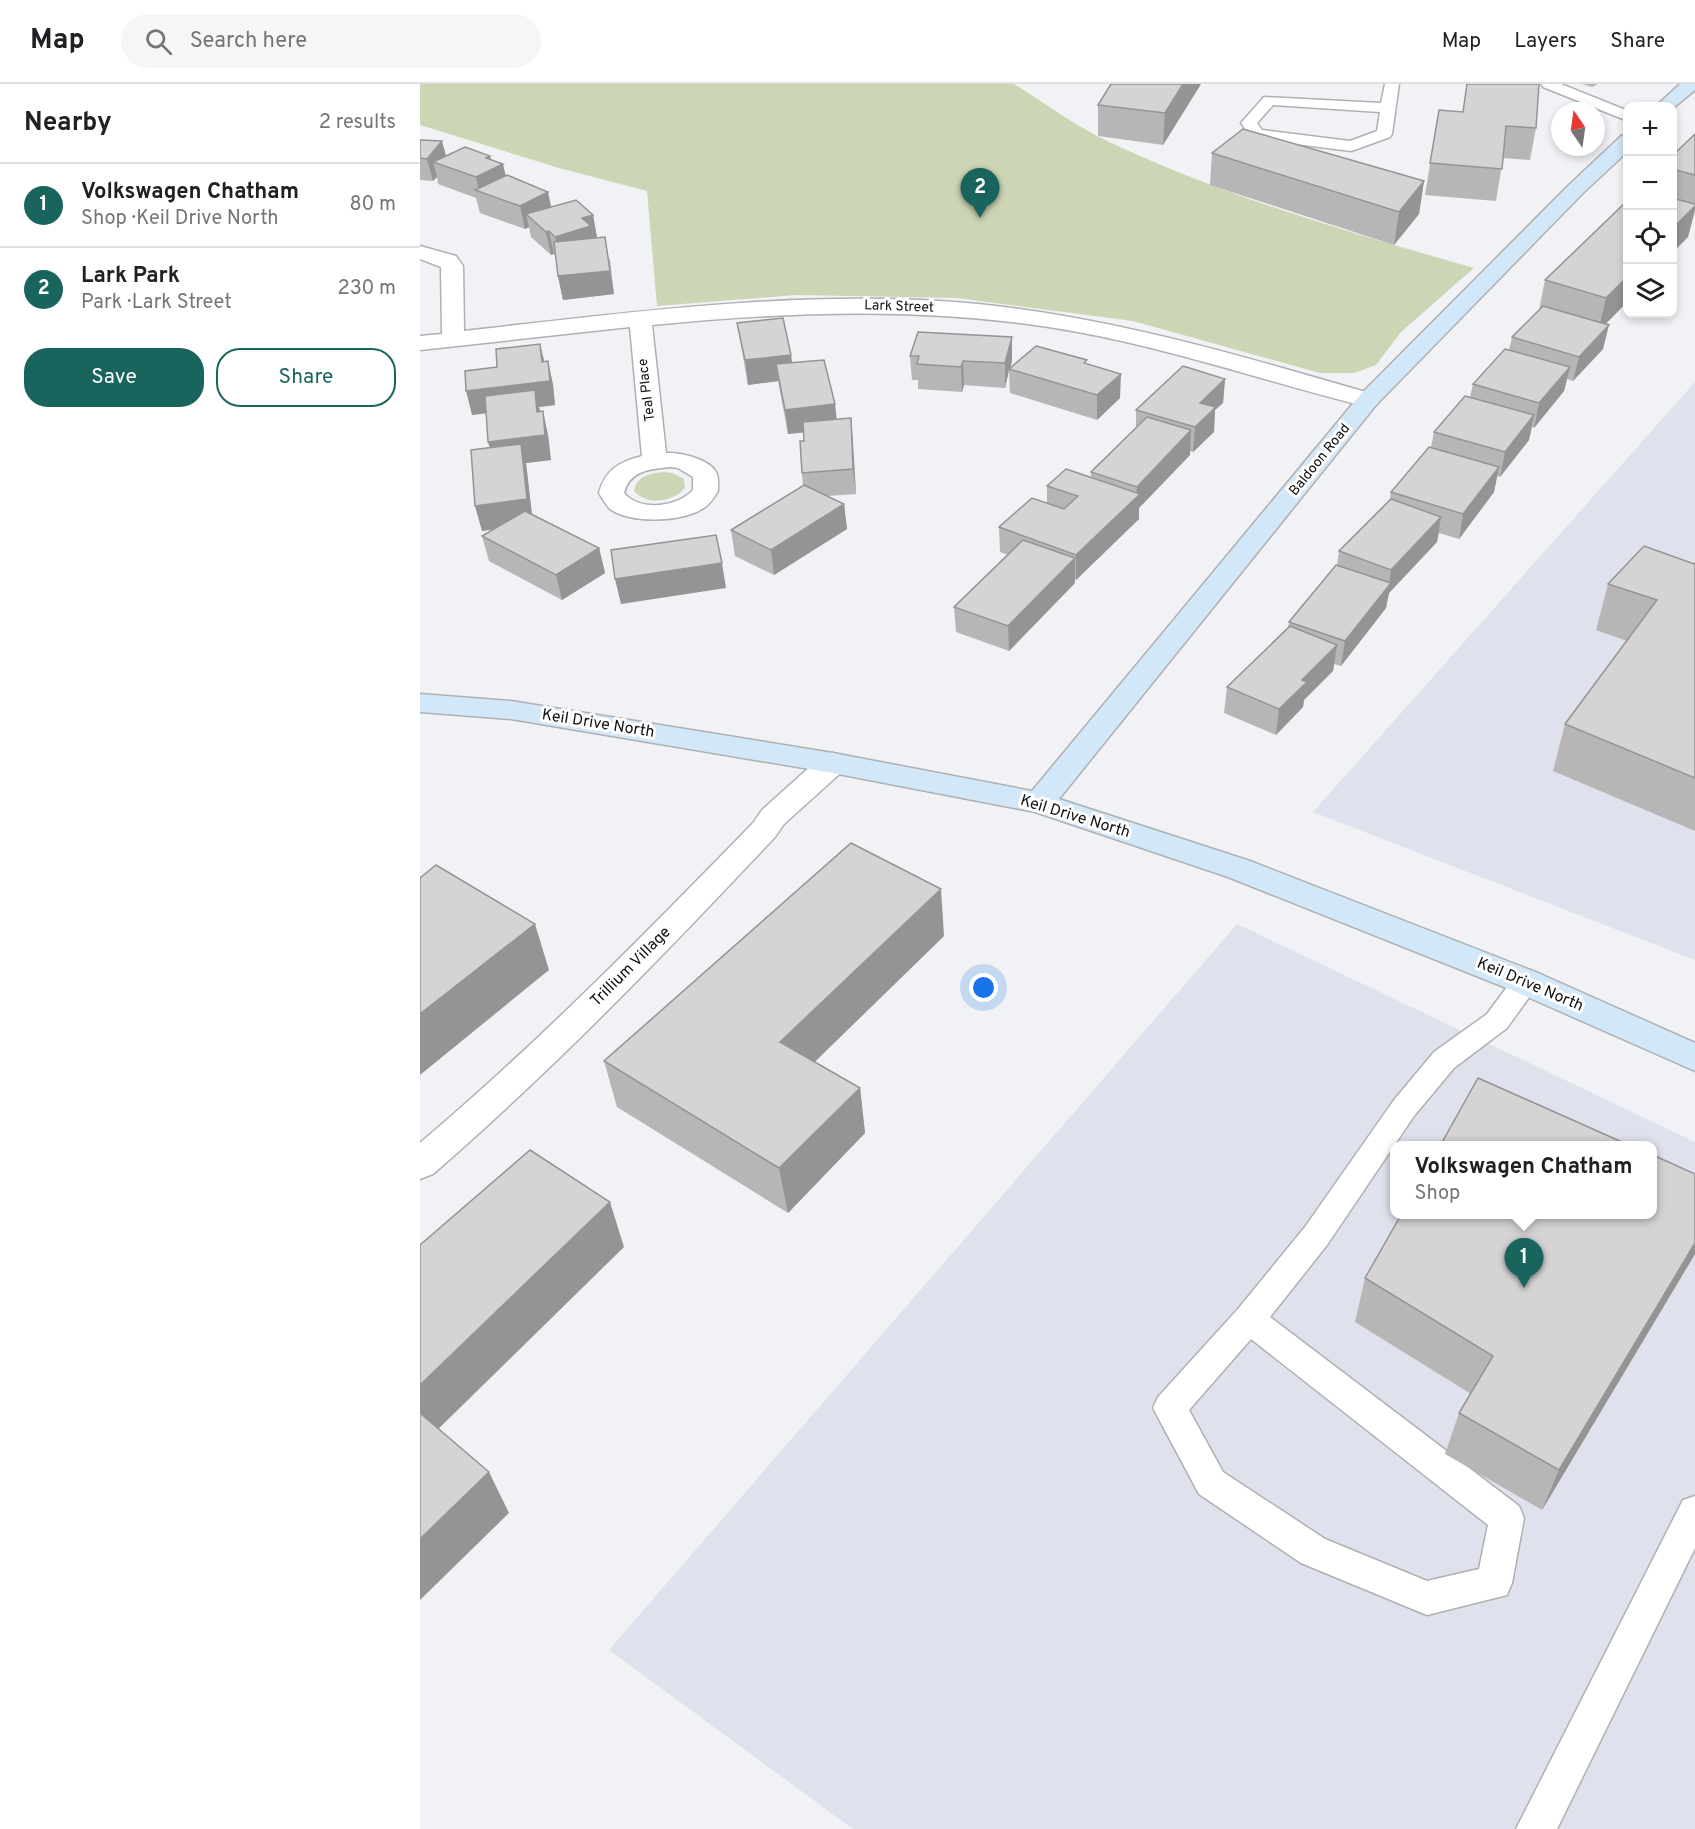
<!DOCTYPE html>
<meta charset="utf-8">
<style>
:root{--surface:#fff;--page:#f6f6f6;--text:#202124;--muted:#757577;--line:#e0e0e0;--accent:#19645d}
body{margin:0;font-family:Overpass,sans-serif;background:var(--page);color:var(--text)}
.controls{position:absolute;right:18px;top:18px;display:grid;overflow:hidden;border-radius:12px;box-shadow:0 3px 9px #0003}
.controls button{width:54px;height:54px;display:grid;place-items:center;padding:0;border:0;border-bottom:2px solid var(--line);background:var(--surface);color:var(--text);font:30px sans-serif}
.compass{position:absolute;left:1131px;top:18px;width:54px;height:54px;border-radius:50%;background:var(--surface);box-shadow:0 3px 9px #0003;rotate:347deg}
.you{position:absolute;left:564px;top:904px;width:21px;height:21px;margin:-15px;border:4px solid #fff;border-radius:50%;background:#1a73e8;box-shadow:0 0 0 9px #1a73e833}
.badge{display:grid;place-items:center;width:39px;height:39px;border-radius:50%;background:var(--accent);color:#fff;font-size:20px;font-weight:700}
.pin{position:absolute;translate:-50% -50px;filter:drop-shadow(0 2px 3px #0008)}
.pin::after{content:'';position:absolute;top:32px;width:21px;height:18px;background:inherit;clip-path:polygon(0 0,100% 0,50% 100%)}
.popup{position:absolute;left:970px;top:1057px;width:267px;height:78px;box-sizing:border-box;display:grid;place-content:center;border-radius:12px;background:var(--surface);filter:drop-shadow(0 2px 4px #0005);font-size:20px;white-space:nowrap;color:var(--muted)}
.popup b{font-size:22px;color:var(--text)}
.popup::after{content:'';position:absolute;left:50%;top:100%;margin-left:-12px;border:12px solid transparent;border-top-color:var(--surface)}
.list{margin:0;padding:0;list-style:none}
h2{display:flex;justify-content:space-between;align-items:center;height:78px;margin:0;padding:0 24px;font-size:26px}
h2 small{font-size:20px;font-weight:400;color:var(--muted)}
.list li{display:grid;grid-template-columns:39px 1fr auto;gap:18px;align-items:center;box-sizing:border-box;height:84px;padding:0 24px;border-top:2px solid var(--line)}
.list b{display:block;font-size:22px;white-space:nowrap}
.list p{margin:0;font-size:20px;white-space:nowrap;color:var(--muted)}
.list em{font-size:20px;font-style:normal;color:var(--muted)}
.actions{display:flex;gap:12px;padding:18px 24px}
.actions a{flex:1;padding:14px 0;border:2px solid var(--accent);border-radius:24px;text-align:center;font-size:21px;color:var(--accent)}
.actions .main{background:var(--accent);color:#fff}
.icon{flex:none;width:33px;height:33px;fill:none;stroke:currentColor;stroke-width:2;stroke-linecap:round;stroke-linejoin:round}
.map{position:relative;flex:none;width:1275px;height:1745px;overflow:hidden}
header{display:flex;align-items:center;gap:36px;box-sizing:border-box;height:84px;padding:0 30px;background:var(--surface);border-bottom:2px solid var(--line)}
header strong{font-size:28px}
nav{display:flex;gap:33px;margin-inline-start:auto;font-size:21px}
.search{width:420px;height:54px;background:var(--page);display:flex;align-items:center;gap:15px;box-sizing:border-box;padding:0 21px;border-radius:33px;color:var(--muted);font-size:22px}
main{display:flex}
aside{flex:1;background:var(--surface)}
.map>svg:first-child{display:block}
</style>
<header>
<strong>Map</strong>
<div class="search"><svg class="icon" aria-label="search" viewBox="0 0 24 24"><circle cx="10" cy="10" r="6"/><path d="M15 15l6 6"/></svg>Search here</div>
<nav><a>Map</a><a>Layers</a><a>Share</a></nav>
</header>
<main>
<aside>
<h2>Nearby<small>2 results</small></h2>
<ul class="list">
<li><span class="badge">1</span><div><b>Volkswagen Chatham</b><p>Shop · Keil Drive North</p></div><em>80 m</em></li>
<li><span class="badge">2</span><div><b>Lark Park</b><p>Park · Lark Street</p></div><em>230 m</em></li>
</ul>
<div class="actions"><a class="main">Save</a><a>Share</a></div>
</aside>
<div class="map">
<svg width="1275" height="1745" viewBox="0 0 1275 1745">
<rect width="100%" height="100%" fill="#f1f2f5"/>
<!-- built -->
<g fill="#dfe2ec" fill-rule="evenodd">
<path d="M1275,298V876L893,728Z"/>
<path d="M817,840L1275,1058V1745H433L189,1566ZM975,1062H1233V1130H975Z"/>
</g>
<!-- green -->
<g fill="#cdd6b4">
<path d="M0,0H594C622,17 650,38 679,53C798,111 928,148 1054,184L981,248L956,281L934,289H900L713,237L537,214L376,211L237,222L227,107L139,84L0,41Z"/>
<path d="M244,388L252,389L264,395L265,404C253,418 227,422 214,407C216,392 231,389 244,388Z"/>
</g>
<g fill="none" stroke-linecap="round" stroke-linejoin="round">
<!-- lane casing -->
<g stroke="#afb0b2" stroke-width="3">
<g id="lane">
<path d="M965,0H979L972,50L970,53L937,65L931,67L837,55L831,53L821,39L844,13L961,19ZM853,21L960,28L957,47L930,57L842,46L837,39Z"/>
<path d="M1121,0H1141L1208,27V37L1123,3Z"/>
<path d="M1106,888L1116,891L1120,898L1087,944L1034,984L994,1032L907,1161L850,1233L1099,1422L1104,1434L1092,1499L1087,1511L1007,1531L881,1479L779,1410L733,1324L738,1313L818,1225L885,1143L974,1016L1014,968L1067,930L1096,891ZM831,1255L1068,1441L1059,1485L1007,1497L905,1455L803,1388L769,1326Z"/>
<path d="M1275,1412V1464L1137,1745H1096L1263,1416Z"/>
</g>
</g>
<!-- street casing -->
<g stroke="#afb0b2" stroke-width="3">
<g id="street">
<path d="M0,162L36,172L43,182L44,247C213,228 388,204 558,220C694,234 826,273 956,311L960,316L956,321L948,323C851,299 756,266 658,248C516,222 374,227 232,241L246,369C260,368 289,375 296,388C299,393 298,401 298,407C294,413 289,422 282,425C261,438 211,440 190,425C186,421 182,414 179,409C185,386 199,378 222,372L210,243L0,266V252L22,250L21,183L0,175ZM251,383L258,384L273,393V406C258,423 220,428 204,409C210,386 230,385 251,383Z"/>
<path d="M413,669L424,672L428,679L424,686L364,740L355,753C245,870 134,985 13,1090L0,1095V1059C118,959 226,849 333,739L342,726L402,672Z"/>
</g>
</g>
<!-- secondary casing -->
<g stroke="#afb0b2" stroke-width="3">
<g id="secondary">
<path d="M1260,0H1275V6L1252,25V22H1236Z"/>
<path d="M1208,50V67L1163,109L956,321L639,715L830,777L1118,889L1275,959V987L1094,907L808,793L615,728L413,689L91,635L0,628V610L91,617L413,669L612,707L940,311L1149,101L1201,52Z"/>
</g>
</g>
<!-- lane -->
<use href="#lane" fill="#fff" fill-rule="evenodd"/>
<!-- street -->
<use href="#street" fill="#fff" fill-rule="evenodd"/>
<!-- secondary -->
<use href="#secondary" fill="#d2e7f7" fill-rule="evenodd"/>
</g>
<!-- wall -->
<g fill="#b7b5b6">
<path d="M781,0L743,61L678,52V21Z"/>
<path d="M1162,0H1178L1172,3Z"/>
<path d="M1019,26L1116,44L1110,76L1083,74L1076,117L1005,111Z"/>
<path d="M1275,50V126L1268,153L1252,169V72Z"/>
<path d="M0,56L26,72L70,75L86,91L131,123L173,131L177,153L190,176L194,210L143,216L138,192L136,172L134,170L131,171L111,153L109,143L105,145L60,129L56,114L18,100L17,93L13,97L0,96Z"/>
<path d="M792,69L1004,97L999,130L974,161L790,101Z"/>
<path d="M1208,116V217L1185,240L1183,265L1153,297L1147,295L1144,307L1114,344L1112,343L1109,356L1080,393L1077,392L1074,408L1039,455L1019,449L1017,458L969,509L966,524L921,582L914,580L913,587L884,616L883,623L856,651L804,629L807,603L868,544L869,538L917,481L919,467L970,415L971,408L1011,363L1014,348L1050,313L1053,300L1089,266L1092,253L1119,226L1125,196Z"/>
<path d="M317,239L371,271L372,279L415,320L417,336L431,334L436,410L408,412L424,420L427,445L354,491L315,472L311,446L383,402L382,389L384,357L383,348L368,350L358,297L328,301Z"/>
<path d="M490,272L592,277L590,284L667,280L700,314L677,336L590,309L589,287L585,304L544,301L542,308L498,305V296H492Z"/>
<path d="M128,277L133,301L135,321L119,323L128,351L131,376L106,379L112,430L179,464L185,489L142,516L69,477L62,452L73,445L62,447L70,364L66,329L52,331L77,283Z"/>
<path d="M805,295L803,319L795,326L794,348L773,368L770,367V371L719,424V435L656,496L655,495V499L589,567L536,548L534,523L588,471L580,468L579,443L627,420V402L671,394V388L716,345V326Z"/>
<path d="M1275,479V747L1133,687L1145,640L1207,557L1176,546L1188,500L1274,480Z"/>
<path d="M524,852L394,978L440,1004L445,1049L368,1129L197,1023L184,977Z"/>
<path d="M1275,1090V1170L1122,1426L1025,1370L1039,1329L1051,1310L935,1238L945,1194Z"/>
</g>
<!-- shaded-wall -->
<g fill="#959494">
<path d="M763,0H781L743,61L745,29Z"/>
<path d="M22,57L28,79L13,78L17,93L13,97L7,75Z"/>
<path d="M70,72L73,85L83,80L88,102L59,108L56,93L66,74Z"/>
<path d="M1004,97L999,130L974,161L979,128Z"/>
<path d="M128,108L133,131L106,130L109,143L105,145L100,122Z"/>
<path d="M1275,122V126L1268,153L1252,169V145Z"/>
<path d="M173,131L177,154L140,176L135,153L162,134Z"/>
<path d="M129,147L134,170L131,171L126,148Z"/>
<path d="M185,153L194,210L143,216L138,192Z"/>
<path d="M1208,192V217L1178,248L1186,214Z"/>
<path d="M1189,241L1183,265L1153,297L1159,273Z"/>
<path d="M592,253V277L590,285H589L585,304V279Z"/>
<path d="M120,260L126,284L128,277L133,301L135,321L119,323L121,330L123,327L128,351L131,376L106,379L113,440L62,447L55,422L75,383L68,358L117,323L52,331L46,307L122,278Z"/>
<path d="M371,271L374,296L356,280L358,297L328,301L325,276Z"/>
<path d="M543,277L544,301L542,308L541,283Z"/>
<path d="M1150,283L1144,307L1114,344L1119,319Z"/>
<path d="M701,290L700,314L677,336V311Z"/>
<path d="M805,295L803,319L795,326L794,348L773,368L775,343L780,319Z"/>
<path d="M415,320L417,345L368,350L365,326Z"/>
<path d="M1114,331L1109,356L1080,393L1085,368Z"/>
<path d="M431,334L433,359L436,410L433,385Z"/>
<path d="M771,346L770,371L719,424V435L656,496V471L716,413L717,403Z"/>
<path d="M1079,383L1074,408L1039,455L1043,430Z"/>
<path d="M424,420L427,445L354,491L351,466Z"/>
<path d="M1021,433L1017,458L969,509L966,524L921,582L925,557L969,501L971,486Z"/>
<path d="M179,464L185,489L142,516L136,491Z"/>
<path d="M655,474V499L589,567L588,542Z"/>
<path d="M302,479L306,504L201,520L195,495Z"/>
<path d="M917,561L913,587L884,616L883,623L856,651L859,625L882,596Z"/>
<path d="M521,805L524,852L368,1004L360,958Z"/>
<path d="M115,840L129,886L0,991V930Z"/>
<path d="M440,1004L445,1049L368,1129L359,1084Z"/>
<path d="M190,1118L204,1163L6,1357L0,1345V1301Z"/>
<path d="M1275,1159V1170L1122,1426L1139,1386Z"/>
<path d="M69,1388L89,1429L0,1516V1455Z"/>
</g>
<!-- building -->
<g fill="#d5d3d4" stroke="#959494" stroke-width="1.5">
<path d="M691,0H763L745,29L678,21Z"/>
<path d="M1047,0H1119L1116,44L1086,42L1082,85L1010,79L1019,26L1043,28Z"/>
<path d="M823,45L1004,97L979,128L792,69Z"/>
<path d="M1275,50V91L1252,85V72Z"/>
<path d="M0,56L22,57L7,75L0,74Z"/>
<path d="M45,63L70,72L66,74L83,80L56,93L13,78Z"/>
<path d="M87,91L128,108L100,122L55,106Z"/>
<path d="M1252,114L1275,120V122L1252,145Z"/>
<path d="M156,116L173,131L162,134L171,142L135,153L129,147L126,148L106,130Z"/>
<path d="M1208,116V192L1186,214L1125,196Z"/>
<path d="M185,153L190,187L138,192L134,158Z"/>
<path d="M1123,222L1189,241L1159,273L1092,253Z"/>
<path d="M363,234L371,271L325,276L317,239Z"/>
<path d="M498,248L592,253L585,279L543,277L541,283L497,280L499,272H490Z"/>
<path d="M120,260L122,278L128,277L130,297L46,307L45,287L77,283L76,265Z"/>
<path d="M616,262L667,276L664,279L701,290L677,311L589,285Z"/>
<path d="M1085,265L1150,283L1119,319L1053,300Z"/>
<path d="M404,276L415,320L365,326L356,280Z"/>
<path d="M763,282L805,295L780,319L796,323L775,343L716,326Z"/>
<path d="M115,306L117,328L123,327L125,351L68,358L65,312Z"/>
<path d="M1045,312L1114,331L1085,368L1014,348Z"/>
<path d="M727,333L771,346L717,403L671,388Z"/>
<path d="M431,334L433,385L382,389L380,357H384L383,338Z"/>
<path d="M101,360L107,415L55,422L51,366Z"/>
<path d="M1009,363L1079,383L1043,430L971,408Z"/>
<path d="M646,385L720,410L656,471L579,443L612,414L644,425L658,412L627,402Z"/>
<path d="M384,401L424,420L351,466L311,446Z"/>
<path d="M971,415L1021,433L971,486L919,467Z"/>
<path d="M105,427L179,464L136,491L62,452Z"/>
<path d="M296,451L302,479L195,495L191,466Z"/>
<path d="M603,456L655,474L588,542L534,523Z"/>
<path d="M1224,462L1274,480L1275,479V694L1145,640L1237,516L1188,500Z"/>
<path d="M916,481L971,499L925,557L869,538Z"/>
<path d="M870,542L917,561L882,596L887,598L859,625L807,603Z"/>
<path d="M431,759L521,805L360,958L440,1004L359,1084L184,977Z"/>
<path d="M16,781L115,840L0,930V794Z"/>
<path d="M1058,994L1211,1062H1020Z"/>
<path d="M110,1066L190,1118L0,1301V1161Z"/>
<path d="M1233,1071L1275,1090V1159L1139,1386L1039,1329L1073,1272L945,1194L981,1131H1233Z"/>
<path d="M0,1329L69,1388L0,1455Z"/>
</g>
<g text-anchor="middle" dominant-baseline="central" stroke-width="6" stroke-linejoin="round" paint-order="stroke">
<!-- far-street labels -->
<g font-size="14" fill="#0f1011" stroke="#fff">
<text transform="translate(479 223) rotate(2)">Lark Street</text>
<text transform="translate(227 306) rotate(-97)">Teal Place</text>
<text transform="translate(900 376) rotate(-51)">Baldoon Road</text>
</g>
<!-- street labels -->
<g font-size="16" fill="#0f1011" stroke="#fff">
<text transform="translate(178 640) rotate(9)">Keil Drive North</text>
<text transform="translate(655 733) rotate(17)">Keil Drive North</text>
<text transform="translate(211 883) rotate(-45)">Trillium Village</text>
<text transform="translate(1110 901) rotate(23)">Keil Drive North</text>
</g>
</g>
</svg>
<div class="controls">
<button>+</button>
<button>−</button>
<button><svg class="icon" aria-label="locate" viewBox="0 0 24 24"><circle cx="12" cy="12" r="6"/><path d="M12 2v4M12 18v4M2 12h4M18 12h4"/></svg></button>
<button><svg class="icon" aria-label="layers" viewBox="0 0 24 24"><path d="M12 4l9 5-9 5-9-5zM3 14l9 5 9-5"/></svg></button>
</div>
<svg class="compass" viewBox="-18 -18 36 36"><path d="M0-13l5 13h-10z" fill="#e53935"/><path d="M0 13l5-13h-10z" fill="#757577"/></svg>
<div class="you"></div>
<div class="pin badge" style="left:1104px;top:1204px">1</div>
<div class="popup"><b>Volkswagen Chatham</b>Shop</div>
<div class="pin badge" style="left:560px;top:134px">2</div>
</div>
</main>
